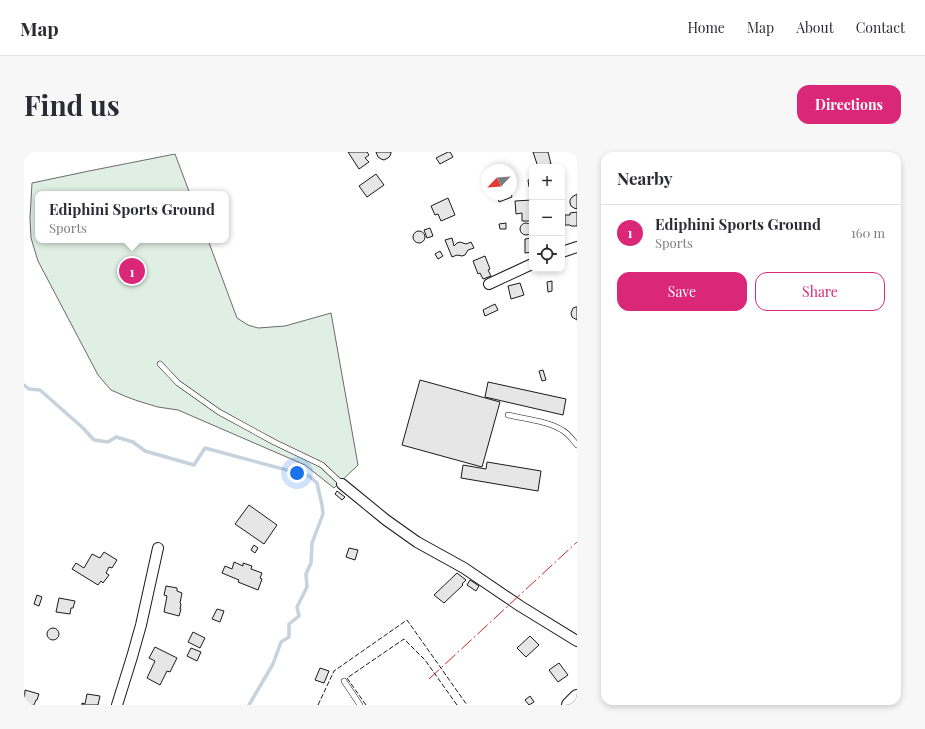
<!DOCTYPE html>
<meta charset="utf-8">
<style>
:root{--surface:#fff;--page:#f7f7f7;--text:#2b2b33;--muted:#7c7c81;--line:#e1e1e2;--accent:#db2777}
body{margin:0;font-family:"Playfair Display",serif;background:var(--page);color:var(--text)}
.controls{position:absolute;right:12px;top:12px;display:grid;overflow:hidden;border-radius:8px;box-shadow:0 2px 6px #0003}
.controls button{width:36px;height:36px;display:grid;place-items:center;padding:0;border:0;border-bottom:1px solid var(--line);background:var(--surface);color:var(--text);font:20px sans-serif}
.compass{position:absolute;left:457px;top:12px;width:36px;height:36px;border-radius:50%;background:var(--surface);box-shadow:0 2px 6px #0003;rotate:245deg}
.you{position:absolute;left:273px;top:321px;width:14px;height:14px;margin:-10px;border:3px solid #fff;border-radius:50%;background:#1a73e8;box-shadow:0 0 0 6px #1a73e833}
.badge{display:grid;place-items:center;width:26px;height:26px;border-radius:50%;background:var(--accent);color:#fff;font-size:13px;font-weight:700}
.pin{position:absolute;translate:-50% -50%;border:2px solid #fff;box-shadow:0 1px 4px #0006}
.popup{position:absolute;left:11px;top:39px;width:194px;height:52px;box-sizing:border-box;display:grid;place-content:center;border-radius:8px;background:var(--surface);filter:drop-shadow(0 1px 3px #0005);font-size:13px;white-space:nowrap;color:var(--muted)}
.popup b{font-size:15px;color:var(--text)}
.popup::after{content:'';position:absolute;left:50%;top:100%;margin-left:-8px;border:8px solid transparent;border-top-color:var(--surface)}
.list{margin:0;padding:0;list-style:none}
h2{display:flex;justify-content:space-between;align-items:center;height:52px;margin:0;padding:0 16px;font-size:17px}
h2 small{font-size:13px;font-weight:400;color:var(--muted)}
.list li{display:grid;grid-template-columns:26px 1fr auto;gap:12px;align-items:center;box-sizing:border-box;height:56px;padding:0 16px;border-top:1px solid var(--line)}
.list b{display:block;font-size:15px;white-space:nowrap}
.list p{margin:0;font-size:13px;white-space:nowrap;color:var(--muted)}
.list em{font-size:13px;font-style:normal;color:var(--muted)}
.actions{display:flex;gap:8px;padding:12px 16px}
.actions a{flex:1;padding:9px 0;border:1px solid var(--accent);border-radius:12px;text-align:center;font-size:14px;color:var(--accent)}
.actions .main{background:var(--accent);color:#fff}
.icon{flex:none;width:22px;height:22px;fill:none;stroke:currentColor;stroke-width:2;stroke-linecap:round;stroke-linejoin:round}
.map{position:relative;flex:none;width:553px;height:553px;overflow:hidden;border-radius:12px}
header{display:flex;align-items:center;gap:24px;box-sizing:border-box;height:56px;padding:0 20px;background:var(--surface);border-bottom:1px solid var(--line)}
header strong{font-size:19px}
nav{display:flex;gap:22px;margin-inline-start:auto;font-size:14px}
.intro{display:flex;align-items:center;justify-content:space-between;box-sizing:border-box;height:96px;padding:0 24px}
h1{margin:0;font-size:28px}
.button{padding:10px 18px;border-radius:12px;background:var(--accent);color:#fff;font-size:14px;font-weight:700}
main{display:flex;gap:24px;padding:0 24px}
aside{flex:1;background:var(--surface);border-radius:12px;box-shadow:0 2px 6px #0003}
.map>svg:first-child{display:block}
</style>
<header>
<strong>Map</strong>
<nav><a>Home</a><a>Map</a><a>About</a><a>Contact</a></nav>
</header>
<div class="intro"><h1>Find us</h1><a class="button">Directions</a></div>
<main>
<div class="map">
<svg width="553" height="553" viewBox="0 0 553 553">
<rect width="100%" height="100%" fill="#fff"/>
<!-- park -->
<path fill="#e0efe3" stroke="#6a6a6a" d="M151,2L166,42H14V88H184L213,166L224,173L234,176L261,174L307,161L334,313L310,336L281,313L154,258L134,255L114,249L103,245L87,238L74,223L14,109L7,86L6,66L8,31L65,19Z"/>
<g fill="none" stroke-linecap="round" stroke-linejoin="round">
<!-- stream -->
<path stroke="#c6d2dc" stroke-width="3.5" d="M0,233L5,237L16,238L59,276L70,288L84,290L92,285L109,290L121,299L170,313L181,296L285,324L293,331L298,353L299,362L288,391L287,411L282,422L283,435L273,455L275,464L265,472V485L257,490L249,512L225,553"/>
</g>
<!-- building -->
<g fill="#e6e6e6" stroke="#1a1a1a">
<path d="M324,0H343L345,3L341,6L345,10L335,17Z"/>
<path d="M352,0H367V1L366,4L364,6L360,8L357,7L354,5Z"/>
<path d="M424,0H426L429,5L416,12L412,6Z"/>
<path d="M509,0H524L527,12L514,15Z"/>
<path d="M352,22L360,33L343,45L335,34Z"/>
<path d="M508,27V35H505L504,28Z"/>
<path d="M487,41L488,45L475,50L473,42Z"/>
<path d="M553,42V57L550,56L547,54L546,51V48L548,45Z"/>
<path d="M424,46L431,63L417,69L414,62L411,63L407,54Z"/>
<path d="M508,48V66H506V69H498V61L492,62L491,49Z"/>
<path d="M553,60V74H547L546,73H541V63H546V61Z"/>
<path d="M482,71V77H476L475,72Z"/>
<circle cx="502" cy="77" r="6"/>
<path d="M406,76L409,84L403,86L400,78Z"/>
<circle cx="395" cy="85" r="6"/>
<path d="M428,86L430,94L433,91L436,90L442,92L447,90L450,96L444,98L441,103L438,104L433,103L428,105L421,88Z"/>
<path d="M508,86V100L501,101V87Z"/>
<path d="M416,99L419,104L414,107L411,102Z"/>
<path d="M461,104L466,117L464,118L467,124L459,127L456,121L454,122L449,109Z"/>
<path d="M528,129V139L524,140L523,130Z"/>
<path d="M496,131L500,143L487,147L484,134Z"/>
<path d="M471,152L474,158L461,164L459,158Z"/>
<path d="M552,155H553V168L548,165L547,161L549,156Z"/>
<path d="M519,218L522,228L518,229L515,219Z"/>
<path d="M396,228L476,250L458,315L378,293Z"/>
<path d="M464,230L542,247L539,263L461,245Z"/>
<path d="M463,310L517,319L514,339L437,326L439,313L462,317Z"/>
<path d="M313,339L321,345L318,348L311,342Z"/>
<path d="M225,353L253,373L240,392L211,372Z"/>
<path d="M230,393L234,396L231,401L227,398Z"/>
<path d="M325,396L334,398L331,408L322,405Z"/>
<path d="M80,400L93,408L88,416L85,415L82,421L85,423L79,431L77,429L74,433L48,417L52,411L60,416L68,402L76,406Z"/>
<path d="M210,410L219,414V411L228,414L227,417L238,421L236,426L238,427L234,438L214,430L215,428L198,421L201,414L208,417Z"/>
<path d="M433,421L442,428L438,432L439,433L420,451L410,443Z"/>
<path d="M446,428L455,434L452,439L443,433Z"/>
<path d="M142,434L153,436V439L158,441L156,451L157,452L156,457H157L155,464L140,460L143,444L140,443Z"/>
<path d="M13,443L18,445L15,454L10,452Z"/>
<path d="M35,446L51,449L49,456H47L46,462L32,460Z"/>
<path d="M193,457L200,459L196,470L188,467Z"/>
<circle cx="29" cy="482" r="6"/>
<path d="M169,480L181,486L176,496L164,490Z"/>
<path d="M506,484L515,493L502,505L493,496Z"/>
<path d="M131,495L153,506L146,520L143,519L136,533L123,526L131,509L125,506Z"/>
<path d="M167,496L177,500L173,509L163,504Z"/>
<path d="M535,511L544,523L534,530L525,518Z"/>
<path d="M296,516L305,519L300,531L291,528Z"/>
<path d="M1,538L15,542L13,548H12L10,553H0Z"/>
<path d="M63,542L76,544L74,553H58V551L61,552Z"/>
<path d="M506,544L510,550L505,553L501,548Z"/>
</g>
<g fill="none" stroke-linecap="round" stroke-linejoin="round">
<!-- lane casing -->
<g stroke="#1a1a1a" stroke-width="6">
<g id="lane">
<path d="M136,212L154,231L195,260L250,290L298,313L318,332"/>
<path d="M484,263C501,267 523,269 538,278C544,281 549,288 553,293"/>
<path d="M320,529L336,553"/>
</g>
</g>
<!-- street casing -->
<g stroke="#1a1a1a" stroke-width="12">
<g id="street">
<path d="M538,100L553,95"/>
<path d="M465,132L508,112"/>
<path d="M318,332L362,368L393,390L440,416L496,454L553,489"/>
<path d="M93,553L108,505L117,473L134,396"/>
</g>
</g>
<!-- secondary casing -->
<g stroke="#1a1a1a" stroke-width="16">
<path id="secondary" d="M545,553L553,545"/>
</g>
<!-- lane -->
<use href="#lane" stroke="#fff" stroke-width="5"/>
<!-- street -->
<use href="#street" stroke="#fff" stroke-width="10"/>
<!-- secondary -->
<use href="#secondary" stroke="#fff" stroke-width="14"/>
<!-- fence -->
<g stroke="#1a1a1a" stroke-width="1" stroke-dasharray="5 2" stroke-linecap="butt">
<path d="M294,553L310,519L383,468L443,553"/>
<path d="M342,553L323,526L380,487L401,508L433,553"/>
</g>
<!-- power -->
<path stroke="#c62828" stroke-width="1" stroke-dasharray="14 3 2 3" stroke-linecap="butt" d="M405,527L553,390"/>
</g>
</svg>
<div class="controls">
<button>+</button>
<button>−</button>
<button><svg class="icon" aria-label="locate" viewBox="0 0 24 24"><circle cx="12" cy="12" r="6"/><path d="M12 2v4M12 18v4M2 12h4M18 12h4"/></svg></button>
</div>
<svg class="compass" viewBox="-18 -18 36 36"><path d="M0-13l5 13h-10z" fill="#e53935"/><path d="M0 13l5-13h-10z" fill="#7c7c81"/></svg>
<div class="you"></div>
<div class="pin badge" style="left:108px;top:119px">1</div>
<div class="popup"><b>Ediphini Sports Ground</b>Sports</div>
</div>
<aside>
<h2>Nearby<small></small></h2>
<ul class="list">
<li><span class="badge">1</span><div><b>Ediphini Sports Ground</b><p>Sports</p></div><em>160 m</em></li>
</ul>
<div class="actions"><a class="main">Save</a><a>Share</a></div>
</aside>
</main>
